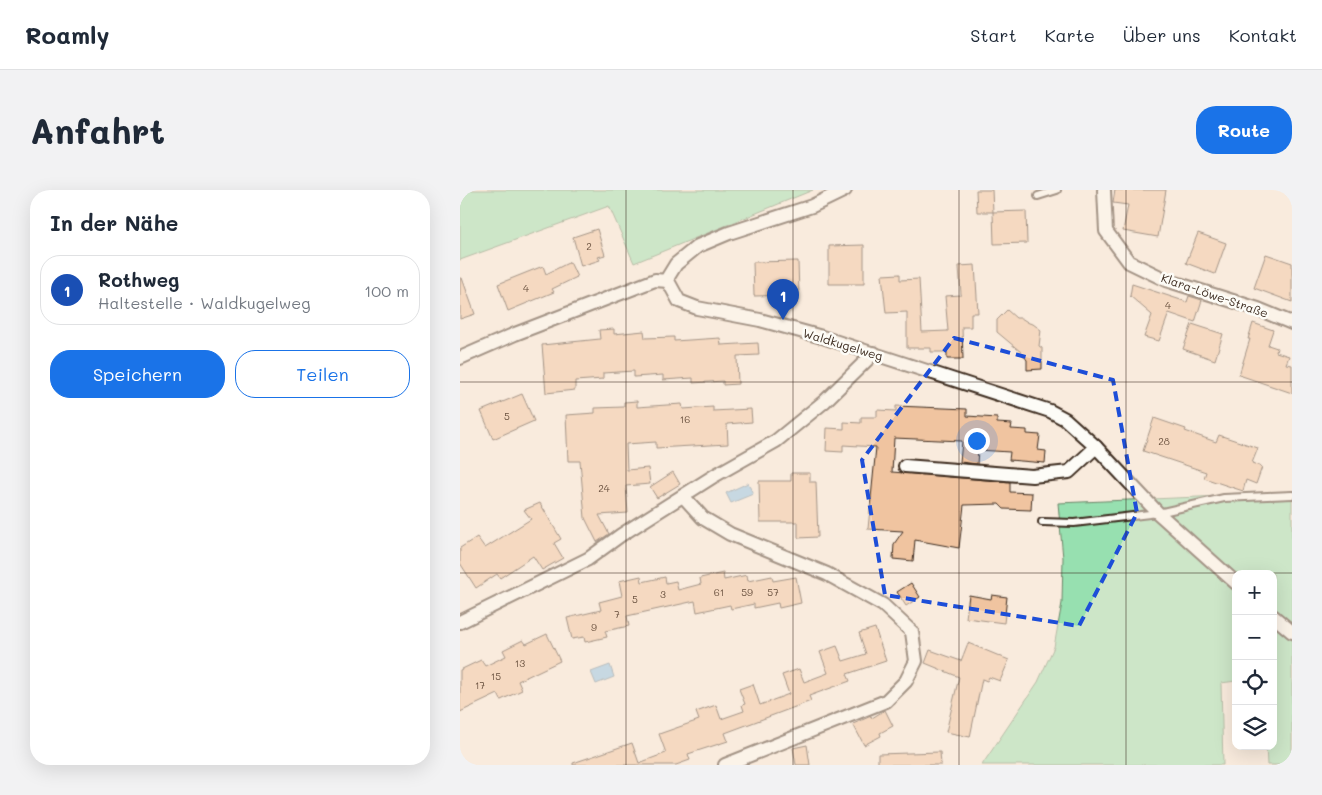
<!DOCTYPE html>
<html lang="de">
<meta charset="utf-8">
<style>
:root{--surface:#fff;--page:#f2f2f3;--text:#1f2937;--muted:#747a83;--line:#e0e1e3;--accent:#1a73e8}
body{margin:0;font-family:Mali,sans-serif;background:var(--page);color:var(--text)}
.controls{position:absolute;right:15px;bottom:15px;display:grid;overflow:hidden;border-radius:10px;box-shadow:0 5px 20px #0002}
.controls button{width:45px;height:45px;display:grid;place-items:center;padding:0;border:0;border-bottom:1px solid var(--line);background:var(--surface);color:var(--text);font:25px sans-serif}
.you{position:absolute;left:516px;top:250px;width:18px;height:18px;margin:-12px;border:4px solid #fff;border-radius:50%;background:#1a73e8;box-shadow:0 0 0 8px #1a73e833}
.badge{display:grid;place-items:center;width:32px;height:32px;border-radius:50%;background:var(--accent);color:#fff;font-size:16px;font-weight:700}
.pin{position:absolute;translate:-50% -41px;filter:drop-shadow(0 1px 2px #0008)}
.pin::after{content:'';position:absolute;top:26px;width:18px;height:15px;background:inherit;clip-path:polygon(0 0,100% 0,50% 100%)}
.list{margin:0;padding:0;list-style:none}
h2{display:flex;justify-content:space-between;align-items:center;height:65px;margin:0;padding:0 20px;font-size:21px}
h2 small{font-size:16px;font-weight:400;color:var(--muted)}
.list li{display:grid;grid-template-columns:32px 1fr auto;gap:15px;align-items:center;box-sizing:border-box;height:70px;margin:0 10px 10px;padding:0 10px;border:1px solid var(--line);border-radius:20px}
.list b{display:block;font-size:19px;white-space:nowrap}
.list p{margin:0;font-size:16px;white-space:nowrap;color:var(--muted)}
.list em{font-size:16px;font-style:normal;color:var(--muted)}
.actions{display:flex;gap:10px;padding:15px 20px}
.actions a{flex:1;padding:11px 0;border:1px solid var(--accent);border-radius:20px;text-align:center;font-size:18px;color:var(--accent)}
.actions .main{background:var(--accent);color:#fff}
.icon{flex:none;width:28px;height:28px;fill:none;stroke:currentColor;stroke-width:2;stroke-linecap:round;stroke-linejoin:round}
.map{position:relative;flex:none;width:832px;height:575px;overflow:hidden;border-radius:20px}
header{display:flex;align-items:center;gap:30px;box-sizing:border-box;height:70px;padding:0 25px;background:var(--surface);border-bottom:1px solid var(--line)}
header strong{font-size:24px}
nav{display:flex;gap:28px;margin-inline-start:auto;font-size:18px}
.intro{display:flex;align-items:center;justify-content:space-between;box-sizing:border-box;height:120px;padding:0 30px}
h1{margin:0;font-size:35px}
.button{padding:12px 22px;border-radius:20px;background:var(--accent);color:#fff;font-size:18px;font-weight:700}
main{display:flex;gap:30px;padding:0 30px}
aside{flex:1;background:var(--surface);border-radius:20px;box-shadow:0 5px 20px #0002}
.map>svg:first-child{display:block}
</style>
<header>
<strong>Roamly</strong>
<nav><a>Start</a><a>Karte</a><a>Über uns</a><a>Kontakt</a></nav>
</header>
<div class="intro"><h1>Anfahrt</h1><a class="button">Route</a></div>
<main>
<aside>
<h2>In der Nähe<small></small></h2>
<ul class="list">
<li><span class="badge" style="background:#1a4fb4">1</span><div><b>Rothweg</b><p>Haltestelle · Waldkugelweg</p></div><em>100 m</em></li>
</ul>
<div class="actions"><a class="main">Speichern</a><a>Teilen</a></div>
</aside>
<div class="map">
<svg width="832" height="575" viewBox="0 0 832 575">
<rect width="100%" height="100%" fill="#f9ebdd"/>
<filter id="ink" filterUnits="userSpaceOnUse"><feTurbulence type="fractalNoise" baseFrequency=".02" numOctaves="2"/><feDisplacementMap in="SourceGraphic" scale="10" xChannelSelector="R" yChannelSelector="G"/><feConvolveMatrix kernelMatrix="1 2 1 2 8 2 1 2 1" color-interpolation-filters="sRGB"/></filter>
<g filter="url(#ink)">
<!-- green -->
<g fill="#97e0b0" stroke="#698567">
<path d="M0,0H353L174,73L149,16L0,70Z"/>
<path d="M832,303V442L813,426V384H776V491L761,493L763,575H522L578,492L594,457L602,413L603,368L598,313Z"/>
<path d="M813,431L832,449V575H807L806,556H813Z"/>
</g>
<!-- water -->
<g fill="#8ac1e8" stroke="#6a8597">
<path d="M288,293L293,304L271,313L266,303Z"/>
<path d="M150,475L154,487L136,494L131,482Z"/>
</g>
<!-- building -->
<g fill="#f0c4a0" stroke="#3b2a1e">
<path d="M516,0H532L533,22H517Z"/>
<path d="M655,0H706L698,47L663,41L668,15L653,13Z"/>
<path d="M566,21L567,53L534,54L533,22Z"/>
<path d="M137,39L145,65L138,67L140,70L121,76L113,47Z"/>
<path d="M738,43L766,53L755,84L726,73Z"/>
<path d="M404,55V94H369V56Z"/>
<path d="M806,64L832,73V112L794,98Z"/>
<path d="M338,71L339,105L294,106L293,72Z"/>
<path d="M110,72L117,87L92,99L94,102L48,121L38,94L83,76L86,84Z"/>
<path d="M515,75L518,123H511V137H502L503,169H487V162H471V158H447V122L426,123L422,85L440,84V90L459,89L462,142L488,141L485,106L501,105L499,76Z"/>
<path d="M0,88H2L15,124L0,129Z"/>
<path d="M672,94L727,112L729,106L742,110L735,132L709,123L699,151L684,147L692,125L670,106Z"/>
<path d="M547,120L556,128H561L569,133L573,134L581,140L579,156L582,158V179L567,180V170L561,162L537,142V130Z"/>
<path d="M793,133L813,140L808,155L817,158L816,162L829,166L826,174L832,175V203L779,185L790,149H788Z"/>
<path d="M732,134L763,144L755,170L723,159Z"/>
<path d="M154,139V144L184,141L185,148L214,147V151L260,148L261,155L298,153L299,165L277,166L278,194L263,195V191L233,193V188L203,190V185L174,187V181L143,183V189L115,191V200L86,203L82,155L140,149L139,140Z"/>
<path d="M62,204L74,231L33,249L21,221Z"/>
<path d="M177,211V217L222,214L223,219L253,217V221L291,219L292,232L267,234L268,254L196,258V252L166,254L167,280L188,278L190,294L166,296L168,323L139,325L149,344L137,352L125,328L120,271H108L106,225L135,223V218L164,217V212Z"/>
<path d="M436,216L507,219V226L537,228V233L552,234L551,239L567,240V244L580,245L578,260L586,261L585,273L549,270L550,262L518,260L517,274L500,272L502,251L434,248L432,282L550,292V302L572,303L571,320L544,319L539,314L504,315L499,358L455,350L453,371L433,369L434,354L443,341L408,339L416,257L383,255V262L366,261L367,238L384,239V232L401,233V227H417V220L436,221Z"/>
<path d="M694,228L726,239L725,241L756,252L759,245L798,258L792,273L802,277L796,294L786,290L783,301L744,288L746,282L683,261Z"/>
<path d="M213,282L220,294L197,308L190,297Z"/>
<path d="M331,283H350V292H356L358,347L338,348V332H300L299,291H331Z"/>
<path d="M80,313L101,349L94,353L103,368L82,380L73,366L40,388L37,384L16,398L0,373V358L17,347L25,358L71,329L64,320Z"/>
<path d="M263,383L264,390L287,385L288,391L312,386L313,391L336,387L341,413L319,418L318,413L294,418V414L271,419L270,415L237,422L235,411L167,426L169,436L145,441L147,447L125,452L124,447L112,449L107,428L141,420L139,412L162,406L159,391L181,386L182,392L205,387L206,393L216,391L218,400L241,394L240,388Z"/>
<path d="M451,393L460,407L446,416L437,402Z"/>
<path d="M509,405L531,409L532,405L547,407L544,433L506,428Z"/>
<path d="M415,438L426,471L387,484L390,491L349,506L351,511L265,543L268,551L228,564L230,570L216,575H113V573L172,553L179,573L206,563L199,544L239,530L236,522L256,515L261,529L284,521L282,515L285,514L279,499L293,494L300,515L329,504L322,485L339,479L344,492L368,483L360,462L377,456L383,471L406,464L399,443Z"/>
<path d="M87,444L100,471L58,491L62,500L41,510L38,504L0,522V480L21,470L25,476L46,466L43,460L63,450L66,454Z"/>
<path d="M508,453L549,470L540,491L529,487L527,491L522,489L510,547L486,542L499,487L465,473L470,460L501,471Z"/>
<path d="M425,520L433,536L420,543L421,546L404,555L393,534L411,526L412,528Z"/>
<path d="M347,555L350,575H336L333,558Z"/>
<path d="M480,562L481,575H418V564Z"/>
</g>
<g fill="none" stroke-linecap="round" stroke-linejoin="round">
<!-- lane casing -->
<g stroke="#3b2a1e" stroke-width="10">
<g id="lane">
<path d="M578,6L597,0"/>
<path d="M582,332L614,333L698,323L764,308L832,305"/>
</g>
</g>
<!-- street casing -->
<g stroke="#3b2a1e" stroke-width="16">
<g id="street">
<path d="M385,0L352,16L269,43L238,56L216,74L208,87V91L219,111L237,118L300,130L362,147L590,221L605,229L636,257L698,323L776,393"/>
<path d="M644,0L646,41L669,72L706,90L798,119L832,133"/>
<path d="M0,168L55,144L195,90L208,91"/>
<path d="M445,276L572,286L609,282L636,257"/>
<path d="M223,306L243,328L270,344L367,384L423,415L452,442L456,471L446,491L426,511L265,575"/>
<path d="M813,426L832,442"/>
<path d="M0,432L128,369L161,345L254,286L316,251L365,211L414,163"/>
</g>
</g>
<!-- lane -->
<use href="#lane" stroke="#fdfcf7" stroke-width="6"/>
<!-- street -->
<use href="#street" stroke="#fdfcf7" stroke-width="12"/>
</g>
</g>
<!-- marked area -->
<path d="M0 0H832V575H0ZM494,148L653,190L677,323L619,436L425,405L402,270Z" fill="#f9ebdd" fill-opacity=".55" fill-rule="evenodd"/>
<path fill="none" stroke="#1d4ed8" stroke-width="4" stroke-dasharray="10 6" stroke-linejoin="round" d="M494,148L653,190L677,323L619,436L425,405L402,270Z"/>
<!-- grid -->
<path fill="none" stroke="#3b2a1e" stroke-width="1" stroke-opacity="0.55" d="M166,0V575M333,0V575M499,0V575M666,0V575M0,192H832M0,383H832"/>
<g text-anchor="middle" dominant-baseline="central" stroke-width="5" stroke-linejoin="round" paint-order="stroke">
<!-- number labels -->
<g font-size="10" fill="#68503e">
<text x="129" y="56">2</text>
<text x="66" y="98">4</text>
<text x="708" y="115">4</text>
<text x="47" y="226">5</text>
<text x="225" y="229">16</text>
<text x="704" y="251">28</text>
<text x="144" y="298">24</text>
<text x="259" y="402">61</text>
<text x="287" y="402">59</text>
<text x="313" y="402">57</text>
<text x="203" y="404">3</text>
<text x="175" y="409">5</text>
<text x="157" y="424">7</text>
<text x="134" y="437">9</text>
<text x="60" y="473">13</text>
<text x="36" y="486">15</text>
<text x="20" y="495">17</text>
</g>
<!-- street labels -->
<g font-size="12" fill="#3b2a1e" stroke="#fdfcf7">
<text transform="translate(755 105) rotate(19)">Klara-Löwe-Straße</text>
<text transform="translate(383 154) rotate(17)">Waldkugelweg</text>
</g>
</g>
</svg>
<div class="controls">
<button>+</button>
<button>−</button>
<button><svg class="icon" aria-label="locate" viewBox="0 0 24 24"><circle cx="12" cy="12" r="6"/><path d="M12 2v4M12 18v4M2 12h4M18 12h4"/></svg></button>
<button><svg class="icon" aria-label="layers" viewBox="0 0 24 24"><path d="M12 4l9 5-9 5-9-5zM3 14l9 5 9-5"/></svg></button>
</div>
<div class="you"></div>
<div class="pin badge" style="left:323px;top:130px;background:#1a4fb4">1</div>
</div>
</main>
